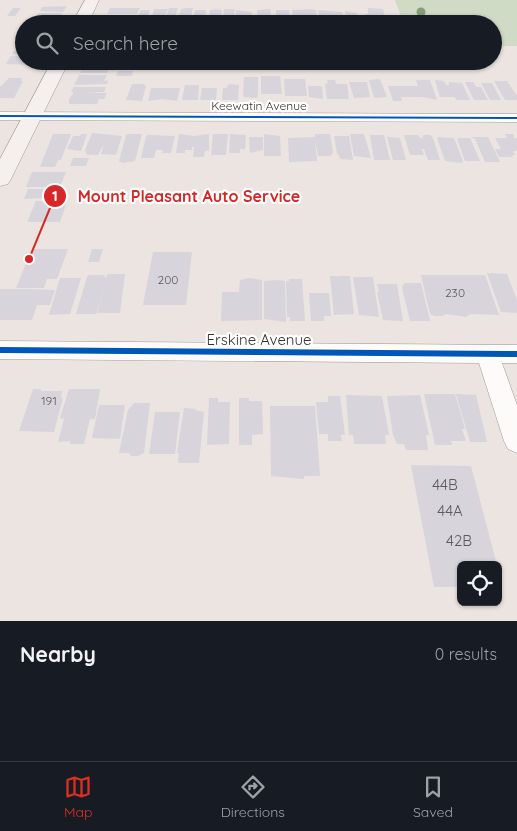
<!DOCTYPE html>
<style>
:root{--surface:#171b24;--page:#242831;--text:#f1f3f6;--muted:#9ea1a6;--line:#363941;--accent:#d93025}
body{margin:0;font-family:Quicksand,sans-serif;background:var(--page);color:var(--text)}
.controls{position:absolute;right:15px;bottom:15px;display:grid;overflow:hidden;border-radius:8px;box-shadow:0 1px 4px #0004}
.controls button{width:45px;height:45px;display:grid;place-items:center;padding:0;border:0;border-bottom:1px solid var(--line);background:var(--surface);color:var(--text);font:25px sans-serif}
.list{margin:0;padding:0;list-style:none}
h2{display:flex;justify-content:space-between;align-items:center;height:65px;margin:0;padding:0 20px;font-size:21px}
h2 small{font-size:16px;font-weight:400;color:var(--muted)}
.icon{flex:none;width:28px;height:28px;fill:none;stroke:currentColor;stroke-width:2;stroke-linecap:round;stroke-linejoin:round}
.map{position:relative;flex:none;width:517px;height:621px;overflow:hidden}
.search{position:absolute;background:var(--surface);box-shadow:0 1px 4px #0004;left:15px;right:15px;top:15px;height:55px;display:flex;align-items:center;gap:12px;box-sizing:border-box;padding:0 18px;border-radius:28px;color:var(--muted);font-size:19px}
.sheet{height:140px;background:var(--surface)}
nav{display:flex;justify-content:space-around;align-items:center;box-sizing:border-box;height:70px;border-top:1px solid var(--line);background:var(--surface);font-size:14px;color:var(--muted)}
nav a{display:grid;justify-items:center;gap:2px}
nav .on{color:var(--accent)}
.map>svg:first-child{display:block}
</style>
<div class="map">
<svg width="517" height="621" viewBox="0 0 517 621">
<rect width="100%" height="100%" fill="#ebe4e0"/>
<!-- green -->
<path fill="#d0dbc6" d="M395,0H517V46H493V24H404Z"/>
<!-- building -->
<g fill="#d7d4dc">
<path d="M67,6L63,12L40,11L42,7Z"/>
<path d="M13,8H21L15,16H7Z"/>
<path d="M110,8H140L137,14H107Z"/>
<path d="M169,8H178L175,17H166Z"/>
<path d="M186,8H193L191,16H188L190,17V21L179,20V17L183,16H179L181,9Z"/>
<path d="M368,8L383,9L387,24H373L371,19H367L365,14H368Z"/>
<path d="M154,9H168L163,20H151Z"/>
<path d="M216,9L222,10L220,23H208L210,10Z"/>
<path d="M224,9H235L233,19L223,17Z"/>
<path d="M270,9L272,22L258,21L257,10Z"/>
<path d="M311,9L316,10L317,17L313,19L314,22H307V20L306,23L293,20L292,10Z"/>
<path d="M141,10H150L146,21H136Z"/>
<path d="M195,10H206L204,24H192Z"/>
<path d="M236,10L252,12L251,24H235Z"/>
<path d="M276,10H289L290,19L276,21Z"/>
<path d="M318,10L342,12L344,19L343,21H337V19H333V16L320,18Z"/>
<path d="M345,11L357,13L360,23H347Z"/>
<path d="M39,13H62L61,17H37Z"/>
<path d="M36,18H60L57,24H33Z"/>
<path d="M105,20H124L123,24H104Z"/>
<path d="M18,46H24V55L12,54Z"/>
<path d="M11,56H24V61H34L33,65L6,64Z"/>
<path d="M85,61H112L110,67H83Z"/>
<path d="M82,68H109L107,73H80Z"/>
<path d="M118,71H133L132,76H116Z"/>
<path d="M79,75H107L104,81L108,80L107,84L74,85Z"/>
<path d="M261,76H280L282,94H261Z"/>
<path d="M244,77H258V97L256,98L243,97Z"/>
<path d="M9,78H22L21,81H23L14,98H0V87Z"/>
<path d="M284,79H305L307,96H285Z"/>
<path d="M380,79L387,97L374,98L369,80Z"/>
<path d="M327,80H335L336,84H347L349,99H327L325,84L328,83Z"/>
<path d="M416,80H430L437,100L423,97H401L402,101H393L388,86H418Z"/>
<path d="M435,80L444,81L446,85H449V82L462,83L470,100H457L454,97H440Z"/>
<path d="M494,81H507L517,96V100H505Z"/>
<path d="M349,82H367L370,97L354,98Z"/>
<path d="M465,82H473L476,87H481L488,100H474Z"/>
<path d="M481,83H492L501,100H490Z"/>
<path d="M132,84H143L146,86L142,101L126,100Z"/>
<path d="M229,84L239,85L238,100H222L223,88H226Z"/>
<path d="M185,85H199L198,100H182Z"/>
<path d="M308,86H322L323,99L309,97Z"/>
<path d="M74,87H106L104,92L83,93H107L104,99H99L97,104H69V99L74,92H71Z"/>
<path d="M151,88H180L177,101L162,99L148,101Z"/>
<path d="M202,88H217L216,100H200Z"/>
<path d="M92,133L122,136L116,155L101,154L104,144L98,155H87L85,150Z"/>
<path d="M53,134H71L61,160H58L55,167H40Z"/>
<path d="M81,134H87L81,151L67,149L73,136H80Z"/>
<path d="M128,134H142L135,161L122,163L119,161L126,135Z"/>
<path d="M179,134L194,136L209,134V151H205L204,157H193L194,147H192V150H185V153H176Z"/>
<path d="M213,134H228L226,155H211Z"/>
<path d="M230,134L246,135L245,149H240V153H229Z"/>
<path d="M264,134L280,136L281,156H264Z"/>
<path d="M315,134H330L333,153L330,156H318L315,140L317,161L289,162L288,138L315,137Z"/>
<path d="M350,134H364L371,158L354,156Z"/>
<path d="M505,134H513L514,138H517V151H513L515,155H512L513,157H499L495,149H501L495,138H507Z"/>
<path d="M148,135L175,136L171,153H162L163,150H156L154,158H141L146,136Z"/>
<path d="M370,135H384L390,160H374Z"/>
<path d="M404,135H418L420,138H423V135H430L433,138L440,160H428L424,149H422L424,155H410Z"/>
<path d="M334,136H349L353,160L341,159L337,153Z"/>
<path d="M249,137H263V150L250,153Z"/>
<path d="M387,137L400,138L406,160H393Z"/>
<path d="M438,137L454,138L463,161H462L463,163L445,161L437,138Z"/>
<path d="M471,137H488L500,162H485L475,139Z"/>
<path d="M460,138H470L480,161H465L457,139Z"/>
<path d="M73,158H89L86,166H70Z"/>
<path d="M32,172H66L60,187H26Z"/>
<path d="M28,189H61L58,197L24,199Z"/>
<path d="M36,201L67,202L60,222H27Z"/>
<path d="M32,249H68L57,279H47L44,288H16Z"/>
<path d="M92,249H103L99,262H88Z"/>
<path d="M153,252H192L186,305H143Z"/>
<path d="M487,273L507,274L517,300V313L501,312Z"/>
<path d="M108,274H125L120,313H97L105,286L96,314H76L87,277L89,275H105L104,277H106Z"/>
<path d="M421,275H485L499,315L470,314L466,317L446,314L443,316H435L430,314Z"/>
<path d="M330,276H337V278L338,276H350L354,314L334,315Z"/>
<path d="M353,277H373L379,317L359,315Z"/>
<path d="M60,278H81L70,314L49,315Z"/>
<path d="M249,278L262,280V320L221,321L222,292H239L240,280Z"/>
<path d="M289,279H302L305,321H290V317H287L286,281H289Z"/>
<path d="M278,280L285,281L286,322L264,319V281Z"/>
<path d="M405,283H421L430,321H410L403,292L402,286Z"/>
<path d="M377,284H397L403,321L383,320L377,292H379Z"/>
<path d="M0,289H32L55,290L50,305H37L32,320H0Z"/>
<path d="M309,293H329L331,316H324V321H311Z"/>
<path d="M33,389H41V391H62L61,398H63L54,432L19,431Z"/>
<path d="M69,389H100L95,419H90L84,444H70V441L58,442L64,419L60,418Z"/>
<path d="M424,394H455L465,429H462L466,441H451L452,445H435Z"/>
<path d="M456,394L476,395L487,442H470Z"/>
<path d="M346,395L382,396L389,435H385L386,444H354L353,435H349Z"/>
<path d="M420,395L429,435H426L428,450H406L404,444H397L393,435L387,396Z"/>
<path d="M328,396H340L345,435H341L342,441H328V434H319L316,402H328Z"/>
<path d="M209,398H218V402H230L229,444L207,445Z"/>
<path d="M239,398H249V401H262L263,434L252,435V445H239Z"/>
<path d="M134,403H150L144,453L138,456H131L129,453H119L128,410Z"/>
<path d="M99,405H125L120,439L92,438Z"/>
<path d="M270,406H315L320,476H304V479L271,476Z"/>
<path d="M184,408L196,409L195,410L204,412L199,463H178L179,453H177Z"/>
<path d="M155,412H180L175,454H149Z"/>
<path d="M411,465L471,466L497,565H461V587H434Z"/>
</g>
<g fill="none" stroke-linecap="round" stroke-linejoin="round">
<!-- street casing -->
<g stroke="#9e9996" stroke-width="1">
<g id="street">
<path d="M0,112L517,114V122L0,120Z"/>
<path d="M0,341L517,345V363H502L517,405V453L508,449L504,441L479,363L0,359Z"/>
</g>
</g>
<!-- secondary casing -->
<g stroke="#9e9996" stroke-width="1">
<g id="secondary">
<path d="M85,0H99L88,24H72Z"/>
<path d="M52,61H69L11,179L8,184L0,186V159Z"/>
</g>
</g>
<!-- street -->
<use href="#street" fill="#fcfbfa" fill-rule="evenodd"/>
<!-- secondary -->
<use href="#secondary" fill="#f5f0ee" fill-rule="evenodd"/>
<!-- cycleway casing -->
<g stroke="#fff" stroke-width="3">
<g id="cycleway">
<path d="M0,115L517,117V119L0,117Z"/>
<path d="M0,347L517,351V357L0,353Z"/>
</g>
</g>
<!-- cycleway -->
<use href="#cycleway" fill="#0057b8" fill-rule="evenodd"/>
</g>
<!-- trees -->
<circle fill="#879c78" cx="421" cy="12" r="4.5"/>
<g text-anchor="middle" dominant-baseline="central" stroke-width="4.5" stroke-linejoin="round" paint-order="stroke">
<!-- far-street labels -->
<g font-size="12" fill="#37322f" stroke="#fff">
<text x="259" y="105">Keewatin Avenue</text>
</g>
<!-- number labels -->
<g font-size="12" fill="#5f5a5a">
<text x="168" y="279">200</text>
<text x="455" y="292">230</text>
<text x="49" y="400">191</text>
</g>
<!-- street labels -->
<g font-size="15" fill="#37322f" stroke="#fff">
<text x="259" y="339">Erskine Avenue</text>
</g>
<!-- near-number labels -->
<g font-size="15" fill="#5f5a5a">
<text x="445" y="484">44B</text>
<text x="450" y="510">44A</text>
<text x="459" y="540">42B</text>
</g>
</g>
<!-- callouts -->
<path fill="none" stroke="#d62828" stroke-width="2" d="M29 259L55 196"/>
<g fill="#d62828" stroke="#fff" stroke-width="2">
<circle cx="29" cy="259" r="5"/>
<circle cx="55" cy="196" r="12"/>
</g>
<g font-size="15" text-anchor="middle" font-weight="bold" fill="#fff">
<text x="55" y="201">1</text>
</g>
<g font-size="16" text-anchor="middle" font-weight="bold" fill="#d62828" stroke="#fff" stroke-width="4.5" stroke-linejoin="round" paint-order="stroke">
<text x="189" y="202">Mount Pleasant Auto Service</text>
</g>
</svg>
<div class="controls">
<button><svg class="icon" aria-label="locate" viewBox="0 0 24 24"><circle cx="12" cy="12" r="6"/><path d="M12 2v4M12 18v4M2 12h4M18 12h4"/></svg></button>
</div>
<div class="search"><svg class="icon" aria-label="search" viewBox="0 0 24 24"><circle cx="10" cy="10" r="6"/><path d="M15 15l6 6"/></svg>Search here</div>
</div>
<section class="sheet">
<h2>Nearby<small>0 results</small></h2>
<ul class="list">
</ul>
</section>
<nav>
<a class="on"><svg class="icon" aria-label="map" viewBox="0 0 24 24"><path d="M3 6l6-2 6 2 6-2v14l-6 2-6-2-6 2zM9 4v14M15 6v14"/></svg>Map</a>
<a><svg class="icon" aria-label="directions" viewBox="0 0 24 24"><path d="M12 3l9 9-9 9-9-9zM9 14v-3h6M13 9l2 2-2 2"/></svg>Directions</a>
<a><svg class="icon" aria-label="saved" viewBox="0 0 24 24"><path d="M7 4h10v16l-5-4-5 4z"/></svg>Saved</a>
</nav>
